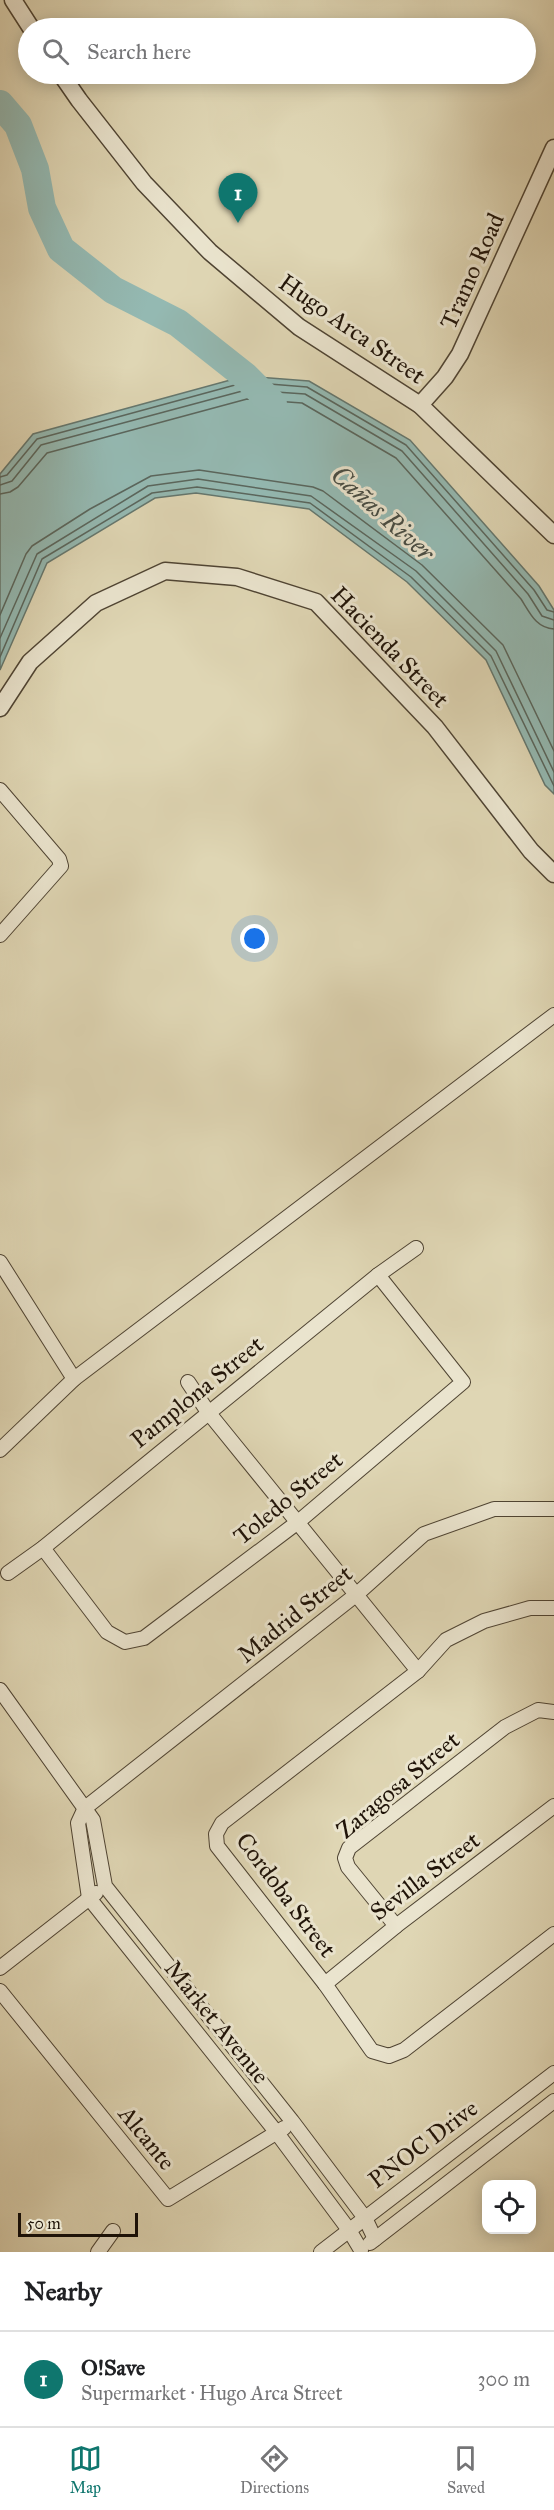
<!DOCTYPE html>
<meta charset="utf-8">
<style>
:root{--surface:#fff;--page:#f6f6f6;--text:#202124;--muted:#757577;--line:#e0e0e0;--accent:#0f766e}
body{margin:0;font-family:"IM FELL Great Primer",serif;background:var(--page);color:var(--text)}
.controls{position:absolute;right:18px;bottom:18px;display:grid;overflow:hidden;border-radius:12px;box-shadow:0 3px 15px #0003}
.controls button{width:54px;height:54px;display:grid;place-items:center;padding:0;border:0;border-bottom:2px solid var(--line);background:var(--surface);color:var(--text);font:30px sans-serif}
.scale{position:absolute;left:18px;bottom:15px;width:120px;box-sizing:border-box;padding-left:6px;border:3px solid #1f1308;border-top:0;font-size:16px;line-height:21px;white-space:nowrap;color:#1f1308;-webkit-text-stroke:4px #eae4ce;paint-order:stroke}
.you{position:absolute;left:255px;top:939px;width:21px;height:21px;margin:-15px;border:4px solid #fff;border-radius:50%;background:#1a73e8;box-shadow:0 0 0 9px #1a73e833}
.badge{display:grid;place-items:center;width:39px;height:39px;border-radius:50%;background:var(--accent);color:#fff;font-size:20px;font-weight:700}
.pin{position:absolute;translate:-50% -50px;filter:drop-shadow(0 2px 3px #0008)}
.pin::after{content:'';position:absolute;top:32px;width:21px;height:18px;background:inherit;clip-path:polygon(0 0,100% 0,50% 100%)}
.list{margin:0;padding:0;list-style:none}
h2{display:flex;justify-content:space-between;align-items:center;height:78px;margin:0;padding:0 24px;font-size:26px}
h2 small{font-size:20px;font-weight:400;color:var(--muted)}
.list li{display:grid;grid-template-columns:39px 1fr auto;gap:18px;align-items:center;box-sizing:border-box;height:96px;padding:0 24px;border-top:2px solid var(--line)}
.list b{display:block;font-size:22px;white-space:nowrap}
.list p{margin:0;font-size:20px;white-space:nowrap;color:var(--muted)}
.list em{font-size:20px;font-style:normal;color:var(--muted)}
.icon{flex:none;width:33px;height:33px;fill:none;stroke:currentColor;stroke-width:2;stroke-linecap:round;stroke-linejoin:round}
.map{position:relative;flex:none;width:554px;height:2252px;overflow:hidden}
.search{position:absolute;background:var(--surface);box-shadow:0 3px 15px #0003;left:18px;right:18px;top:18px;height:66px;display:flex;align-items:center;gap:15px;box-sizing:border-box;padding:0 21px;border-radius:33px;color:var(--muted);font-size:22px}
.sheet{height:174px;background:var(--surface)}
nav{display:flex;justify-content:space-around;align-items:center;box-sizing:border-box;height:84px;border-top:2px solid var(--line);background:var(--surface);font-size:16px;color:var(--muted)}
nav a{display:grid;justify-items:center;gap:3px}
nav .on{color:var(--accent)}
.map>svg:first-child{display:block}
</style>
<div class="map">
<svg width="554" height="2252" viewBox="0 0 554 2252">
<rect width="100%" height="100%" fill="#dfd6b4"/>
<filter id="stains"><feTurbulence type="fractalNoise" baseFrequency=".00333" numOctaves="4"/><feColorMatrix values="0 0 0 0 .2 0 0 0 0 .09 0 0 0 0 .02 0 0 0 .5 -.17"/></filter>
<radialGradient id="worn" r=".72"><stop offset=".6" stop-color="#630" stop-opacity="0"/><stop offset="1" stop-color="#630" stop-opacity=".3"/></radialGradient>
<!-- water -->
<path fill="#94b9b2" stroke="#65776e" stroke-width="1.5" d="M245,376L309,381L410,440L539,586L554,610V794L545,785L486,660L407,582L309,509L196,493L155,498L47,563L0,670V474L33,434Z"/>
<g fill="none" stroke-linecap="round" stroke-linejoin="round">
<!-- shore -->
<g stroke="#5a665d" stroke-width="1.5">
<path d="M0,477L7,475L37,439L246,382L307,387L406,445L534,590L547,610L554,612"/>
<path d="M0,485L12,481L41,445L246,390L305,394L402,451L528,594L542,616L554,620"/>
<path d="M0,494L10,492L18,487L47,453L247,399L302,403L396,458L521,599C530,613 536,628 554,629"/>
<path d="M0,615L26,554L32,546L90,509L151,476L199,470L313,487L323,491L422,565L503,645L554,751"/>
<path d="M0,638L37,554L148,486L198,479L311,496L416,571L496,651L554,772"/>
<path d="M0,657L42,559L152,493L197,487L310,503L411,577L491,656L554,786"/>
</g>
<!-- river -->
<path stroke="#94b9b2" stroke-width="28" d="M0,104L18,125L35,169L42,208L61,249L113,290L178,323L245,376L273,404"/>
<!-- minor casing -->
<g stroke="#4f4433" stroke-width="16">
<g id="minor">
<path d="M0,790L59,859L61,866L0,935"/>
<path d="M0,1262L74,1379"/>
<path d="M188,1382L208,1412L418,1671"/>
<path d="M0,1450L74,1379L554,1015"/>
<path d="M43,1548L107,1632L125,1642L144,1638L298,1522L463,1382L378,1275"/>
<path d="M8,1573L43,1548L378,1275L416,1248"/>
<path d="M554,1608H530L484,1621L446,1640L418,1671L222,1823L216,1834L217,1846L325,1984L372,2051L389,2056L404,2050L554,1934"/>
<path d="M0,1690L93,1820L105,1886L292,2121L365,2218L375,2239"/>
<path d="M85,1808L357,1594L424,1534L494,1509H554"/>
<path d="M85,1808L78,1823L89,1898L277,2133L349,2230L361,2250"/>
<path d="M396,1926L348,1867L345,1858L349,1848L505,1727L538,1710L554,1712"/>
<path d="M0,1968L96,1893"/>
<path d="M325,1984L396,1926L554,1806"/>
<path d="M0,1991L168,2199L284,2128"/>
<path d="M370,2243L554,2101"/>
<path d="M98,2252L113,2231"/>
<path d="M321,2252L554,2073"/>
</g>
</g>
<!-- tertiary casing -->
<g stroke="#4f4433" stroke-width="19">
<g id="tertiary">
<path d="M13,0L31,28"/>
<path d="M61,74L79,100L144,183L210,252L299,327L420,405L554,535"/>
<path d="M420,405L445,377L460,354L554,148"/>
<path d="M0,708L30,662L96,603L165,571L237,577L316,602L435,727L531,851L554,874"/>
</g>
</g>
<!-- minor -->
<use href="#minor" stroke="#eae4ce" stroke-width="14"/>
<!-- tertiary -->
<use href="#tertiary" stroke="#eae4ce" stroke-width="16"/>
</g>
<g text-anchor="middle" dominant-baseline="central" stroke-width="6" stroke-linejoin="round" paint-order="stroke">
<!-- street labels -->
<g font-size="24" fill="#1f1308" stroke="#eae4ce">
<text transform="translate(472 271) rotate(-66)">Tramo Road</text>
<text transform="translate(352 329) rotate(35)">Hugo Arca Street</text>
<text transform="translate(390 647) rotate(46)">Hacienda Street</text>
<text transform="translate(197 1392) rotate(-39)">Pamplona Street</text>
<text transform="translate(288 1498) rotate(-39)">Toledo Street</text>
<text transform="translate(295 1614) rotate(-39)">Madrid Street</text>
<text transform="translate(398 1785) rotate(-40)">Zaragosa Street</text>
<text transform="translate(425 1876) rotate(-37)">Sevilla Street</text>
<text transform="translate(286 1895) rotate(53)">Cordoba Street</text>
<text transform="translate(217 2022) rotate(51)">Market Avenue</text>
<text transform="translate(147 2138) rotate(51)">Alcante</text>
<text transform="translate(423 2144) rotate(-37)">PNOC Drive</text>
</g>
<!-- water labels -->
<g font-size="26" font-style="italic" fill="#484d44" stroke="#eae4ce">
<text transform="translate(383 513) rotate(42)">Cañas River</text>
</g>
</g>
<rect width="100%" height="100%" filter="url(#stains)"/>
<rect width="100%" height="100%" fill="url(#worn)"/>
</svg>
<div class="controls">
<button><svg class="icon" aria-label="locate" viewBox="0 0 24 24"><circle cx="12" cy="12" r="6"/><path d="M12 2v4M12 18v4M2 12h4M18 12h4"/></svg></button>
</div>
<div class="scale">50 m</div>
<div class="you"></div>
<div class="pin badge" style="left:238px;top:223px">1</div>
<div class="search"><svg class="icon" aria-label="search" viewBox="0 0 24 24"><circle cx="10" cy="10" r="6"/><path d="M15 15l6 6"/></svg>Search here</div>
</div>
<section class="sheet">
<h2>Nearby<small></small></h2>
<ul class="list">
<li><span class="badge">1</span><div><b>O!Save</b><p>Supermarket · Hugo Arca Street</p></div><em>300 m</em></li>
</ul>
</section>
<nav>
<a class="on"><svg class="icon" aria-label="map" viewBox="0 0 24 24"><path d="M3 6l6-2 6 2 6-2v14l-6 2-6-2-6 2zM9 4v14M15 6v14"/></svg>Map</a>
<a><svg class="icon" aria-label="directions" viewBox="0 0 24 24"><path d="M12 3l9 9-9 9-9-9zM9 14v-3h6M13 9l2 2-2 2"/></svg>Directions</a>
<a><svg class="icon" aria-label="saved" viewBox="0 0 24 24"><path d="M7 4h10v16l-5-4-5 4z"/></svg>Saved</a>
</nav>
